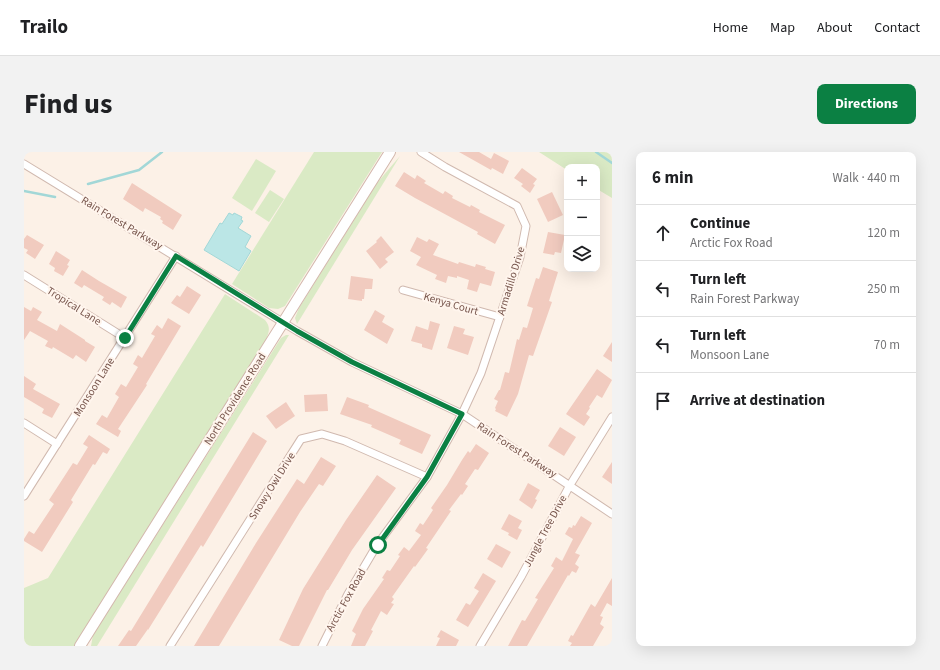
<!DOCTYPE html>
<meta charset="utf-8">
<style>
:root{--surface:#fff;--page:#f2f2f2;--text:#202124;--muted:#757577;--line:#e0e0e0;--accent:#0b8043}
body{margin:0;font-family:"Source Sans 3",sans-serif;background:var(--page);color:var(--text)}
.controls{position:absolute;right:12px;top:12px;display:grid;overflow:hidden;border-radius:8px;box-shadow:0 4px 16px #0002}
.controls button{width:36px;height:36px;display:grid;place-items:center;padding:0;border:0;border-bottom:1px solid var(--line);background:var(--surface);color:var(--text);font:20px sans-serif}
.stop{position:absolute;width:12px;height:12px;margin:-9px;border:3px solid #0b8043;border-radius:50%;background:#fff}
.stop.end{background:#0b8043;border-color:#fff;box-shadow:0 1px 4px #0008}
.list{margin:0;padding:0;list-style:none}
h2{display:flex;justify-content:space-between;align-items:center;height:52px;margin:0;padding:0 16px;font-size:17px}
h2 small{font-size:13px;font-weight:400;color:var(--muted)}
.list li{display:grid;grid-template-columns:26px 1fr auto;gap:12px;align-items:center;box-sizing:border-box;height:56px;padding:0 16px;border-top:1px solid var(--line)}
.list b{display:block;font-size:15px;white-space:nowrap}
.list p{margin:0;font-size:13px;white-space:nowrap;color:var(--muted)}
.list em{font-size:13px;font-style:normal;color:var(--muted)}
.icon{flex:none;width:22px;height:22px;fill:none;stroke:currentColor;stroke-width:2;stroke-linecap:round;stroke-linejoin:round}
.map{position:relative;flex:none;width:588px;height:494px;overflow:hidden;border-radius:8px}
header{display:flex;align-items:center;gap:24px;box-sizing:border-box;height:56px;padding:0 20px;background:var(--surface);border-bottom:1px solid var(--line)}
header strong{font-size:19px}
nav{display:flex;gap:22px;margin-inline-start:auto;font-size:14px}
.intro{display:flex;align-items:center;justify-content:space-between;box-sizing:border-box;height:96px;padding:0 24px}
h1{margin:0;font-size:28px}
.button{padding:10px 18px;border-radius:8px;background:var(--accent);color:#fff;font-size:14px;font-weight:700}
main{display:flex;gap:24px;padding:0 24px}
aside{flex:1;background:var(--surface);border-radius:8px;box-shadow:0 4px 16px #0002}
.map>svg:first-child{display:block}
</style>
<header>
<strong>Trailo</strong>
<nav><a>Home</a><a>Map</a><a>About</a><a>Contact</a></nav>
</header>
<div class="intro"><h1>Find us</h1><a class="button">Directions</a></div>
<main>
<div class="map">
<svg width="588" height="494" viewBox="0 0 588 494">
<rect width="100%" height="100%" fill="#fcf1e7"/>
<!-- green -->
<g fill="#daeac5">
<path d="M290,0H358L261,154L254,157L245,156L208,132Z"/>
<path d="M515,0H588V46L573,37V15H543V18Z"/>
<path d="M376,4L273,172L271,166L275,156L353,31Z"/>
<path d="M232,7L252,19L228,59L208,46Z"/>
<path d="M246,38L260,47L245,70L231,61Z"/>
<path d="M201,142L241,168C247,175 245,180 242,188L50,494H0V436L24,426Z"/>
<path d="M262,183H265L73,494H67L69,483L257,186Z"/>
</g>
<!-- water -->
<path fill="#bbe6e6" stroke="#a2d7d7" d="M205,61L209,63L210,61L218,65L217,68L219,69L214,76L227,84L221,95L227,99L215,119L180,98L196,71L198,72Z"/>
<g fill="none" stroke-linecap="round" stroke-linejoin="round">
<!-- stream -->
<g stroke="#a2d7d7" stroke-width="2.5">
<path d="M572,0L588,11"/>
<path d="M64,32L115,18L138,0"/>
<path d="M0,39L31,45"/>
</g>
</g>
<!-- building -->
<g fill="#f1cbbf">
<path d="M435,0H455L467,7L470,1L485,9L479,22L468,16L467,18Z"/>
<path d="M498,16L513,27L509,32L511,33L506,41L497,34L499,32L490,26Z"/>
<path d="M380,20L391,27L393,23L402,29L400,31L419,42L421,39L429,44L428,46L446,55L447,53L456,58L455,60L481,73L471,92L453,82L454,80L391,46L371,34Z"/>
<path d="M108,31L158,63L149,78L138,71L139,69L136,67L137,65L121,56L119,60L99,47Z"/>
<path d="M528,40L539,63L524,70L513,47Z"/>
<path d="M524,80L541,83L537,101L531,100L530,103L519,101Z"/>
<path d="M3,83L20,93L11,107L2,101L4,98L0,96V87Z"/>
<path d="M357,84L370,100L361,107L364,110L356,117L342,99L353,90L352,89Z"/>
<path d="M393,85L403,90L405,87L415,92L409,103L434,112L435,110L451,115L452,112L462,115L461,117L471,120L467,134L456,131L453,140L443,137L445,128L433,124V126L424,124L422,131L411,127L413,123L392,113L397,105L386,99Z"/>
<path d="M32,99L46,108L43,113L45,114L39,124L30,119L31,116L25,112Z"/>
<path d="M519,115L534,120L525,149L528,150L509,204L505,203L494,242L483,265L471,259L472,257L471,256L474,249L470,247L475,238H476L481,220L485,221L493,187L495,188L499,175L503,176L509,156L503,154L512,126L515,127Z"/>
<path d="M58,118L75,129L103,145L97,156L88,150L86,153L78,148L80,145L60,133L58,136L50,131Z"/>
<path d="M327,124L349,127L348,137H341L340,147H338V149L324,147Z"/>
<path d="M163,134L177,143L165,162L147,151L153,143L156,145Z"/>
<path d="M0,155L7,159L9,155L18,160L13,168L33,179L36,172L61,188V189L71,195L62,210L52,203L49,207L29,195L28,197L21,194L24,189L6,179L0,188Z"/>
<path d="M351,158L361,164L358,170L370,177L363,192L340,178Z"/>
<path d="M144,166L157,174L122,232L123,233L94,277L97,279L94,285L72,272L78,263L83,266L95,245L91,242L97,232L102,235L114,215L109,212L114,203L118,206L131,184L127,182L133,173L138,177Z"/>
<path d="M406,169L416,172L408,198L398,195V192L387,189L392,174L404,178Z"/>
<path d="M430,174L441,177L439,182L450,185L444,203L423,196Z"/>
<path d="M588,190V210L579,204Z"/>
<path d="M573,217L588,228L578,246L573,243L565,255L566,256L562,262L566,265L560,274L542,262Z"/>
<path d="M0,224L12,232L9,237L36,252L28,266L18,261L20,257L0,245Z"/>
<path d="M303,242L304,259L281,260L280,243Z"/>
<path d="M323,245L345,253L344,255L407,283L398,302L375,292L377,288L347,275L348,273L316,262Z"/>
<path d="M262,250L271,264L252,277L242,264Z"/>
<path d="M536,275L552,285L540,304L524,294Z"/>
<path d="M229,280L243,289L179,395L177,393L124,478V477L112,494H94L105,478L107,479Z"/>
<path d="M65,283L86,297L83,302L79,300L71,313L69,312L47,348L49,350L18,400L0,389V387L5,379L10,382L30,352L25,348L49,311L53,313L64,295L59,292Z"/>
<path d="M452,292L465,301L454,318L451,317L441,332L444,334L438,343L437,342L425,358L427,359L402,396L404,397L391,415L390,414L368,445L370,447L367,451L370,452L363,463L357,459L347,478L349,479L341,494H327L332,482L328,479L339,457L360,427L358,426L363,418L366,419L376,404L374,403L380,395L385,399L397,383L391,379L396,371L399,373L409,358L407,356L423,333L438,308L444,299L446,301Z"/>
<path d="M297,305L312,314L299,334L295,332L276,360L195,494H170L232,391L273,327L280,332Z"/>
<path d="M588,310V332L578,325Z"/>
<path d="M353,323L372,336L328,398L304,438H303L275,494H268L255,488L279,437L322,368Z"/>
<path d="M504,331L516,338L511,347L513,348L508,357L495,348Z"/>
<path d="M485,362L498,369L494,376L498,378L493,388L484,383L485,381L477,377Z"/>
<path d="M557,364L568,371L551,401L556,403L551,412L555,415L552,421L548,419L545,424L544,423L503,494H484L498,468L501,469L514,447L511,446L530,416L527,414L532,405L538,409L549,387L541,382L545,375L548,376L549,373L551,374Z"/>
<path d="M472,392L487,400L478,416L463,407Z"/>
<path d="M459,421L472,429L444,475L432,468L442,451L446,453L455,439L450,436Z"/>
<path d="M588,426V454L583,451L576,464L579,465L576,472L580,475L569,494H546L548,491L544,489L547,483L549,484L567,452L571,455Z"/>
<path d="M417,478L435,488L432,494H412L416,486L413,485Z"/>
</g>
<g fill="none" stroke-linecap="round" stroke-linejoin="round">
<!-- street casing -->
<g stroke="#d0b9af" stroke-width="9">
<g id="street">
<path d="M0,12L273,179L328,210L438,262L588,362"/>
<path d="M0,123L101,186"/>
<path d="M379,138L476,165"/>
<path d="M0,271L33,292"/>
<path d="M0,344L152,104"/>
<path d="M146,494L277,287L298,282L321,289L403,325"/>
<path d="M298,494L324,442L353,393L403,325L438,262L457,221L496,105L502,74L493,54L421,15L397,0"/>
<path d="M456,494L497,425L546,333L588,265"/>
</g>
</g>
<!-- secondary casing -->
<g stroke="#d3b8ad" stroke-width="12">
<path id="secondary" d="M56,494L366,0"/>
</g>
<!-- street -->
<use href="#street" stroke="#fff" stroke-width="7"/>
<!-- secondary -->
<use href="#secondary" stroke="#fff" stroke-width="10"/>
</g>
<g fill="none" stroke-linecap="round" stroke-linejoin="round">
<!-- route -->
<path stroke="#0b8043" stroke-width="5" d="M101,186L152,104L273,179L328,210L438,262L403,325L354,393"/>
</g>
<g text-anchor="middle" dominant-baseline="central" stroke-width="4" stroke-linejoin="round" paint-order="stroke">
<!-- street labels -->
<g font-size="11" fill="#76544b" stroke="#fff5ed">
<text transform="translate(98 71) rotate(31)">Rain Forest Parkway</text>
<text transform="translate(487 129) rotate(-73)">Armadillo Drive</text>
<text transform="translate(427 152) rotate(16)">Kenya Court</text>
<text transform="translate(50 154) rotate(32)">Tropical Lane</text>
<text transform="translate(70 235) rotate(-58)">Monsoon Lane</text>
<text transform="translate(211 247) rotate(-58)">North Providence Road</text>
<text transform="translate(493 298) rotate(33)">Rain Forest Parkway</text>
<text transform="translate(248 334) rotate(-58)">Snowy Owl Drive</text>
<text transform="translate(521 379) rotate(-62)">Jungle Tree Drive</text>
<text transform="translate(322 448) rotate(-61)">Arctic Fox Road</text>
</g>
</g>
</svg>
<div class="controls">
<button>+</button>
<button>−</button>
<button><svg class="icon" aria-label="layers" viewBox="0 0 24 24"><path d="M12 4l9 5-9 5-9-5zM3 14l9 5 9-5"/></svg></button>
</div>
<div class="stop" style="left:354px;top:393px"></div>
<div class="stop end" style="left:101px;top:186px"></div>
</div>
<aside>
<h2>6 min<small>Walk · 440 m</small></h2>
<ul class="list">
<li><svg class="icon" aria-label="ahead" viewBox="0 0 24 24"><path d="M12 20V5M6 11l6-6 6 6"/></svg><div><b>Continue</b><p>Arctic Fox Road</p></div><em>120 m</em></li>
<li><svg class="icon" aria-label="left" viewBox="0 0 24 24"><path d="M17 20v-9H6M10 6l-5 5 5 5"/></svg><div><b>Turn left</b><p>Rain Forest Parkway</p></div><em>250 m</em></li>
<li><svg class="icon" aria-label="left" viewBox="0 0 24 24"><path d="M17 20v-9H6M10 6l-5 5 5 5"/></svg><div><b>Turn left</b><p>Monsoon Lane</p></div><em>70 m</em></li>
<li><svg class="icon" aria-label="arrive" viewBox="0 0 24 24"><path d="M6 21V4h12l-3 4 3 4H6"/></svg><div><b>Arrive at destination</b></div></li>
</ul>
</aside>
</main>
